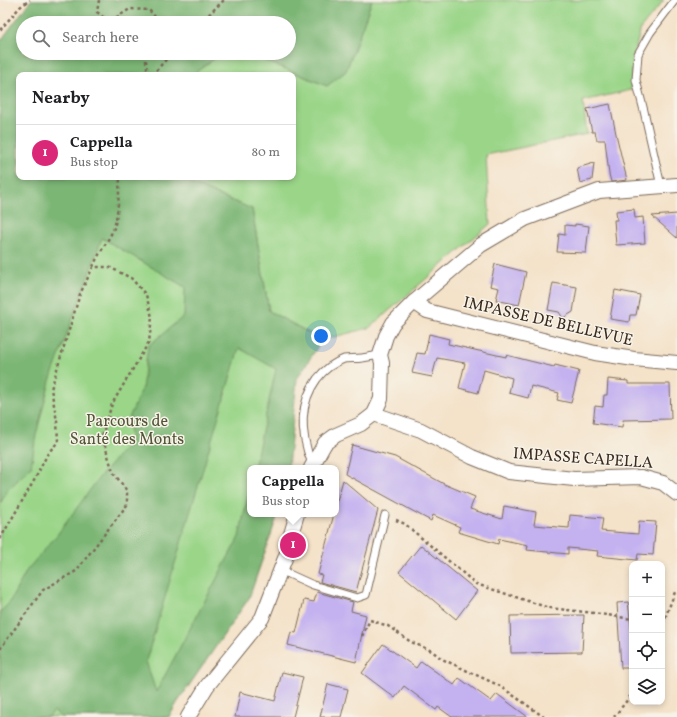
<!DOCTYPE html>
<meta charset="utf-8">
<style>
:root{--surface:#fff;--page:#f2f2f2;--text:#202124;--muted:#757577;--line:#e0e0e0;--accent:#db2777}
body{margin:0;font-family:Vollkorn,serif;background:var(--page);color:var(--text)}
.controls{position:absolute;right:12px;bottom:12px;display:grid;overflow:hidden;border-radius:8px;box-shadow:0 2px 6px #0003}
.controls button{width:36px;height:36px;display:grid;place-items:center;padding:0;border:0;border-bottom:1px solid var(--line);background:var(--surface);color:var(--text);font:20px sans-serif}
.you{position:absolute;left:321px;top:336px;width:14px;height:14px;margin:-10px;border:3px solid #fff;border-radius:50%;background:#1a73e8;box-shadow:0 0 0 6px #1a73e833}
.badge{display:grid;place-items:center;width:26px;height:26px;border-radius:50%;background:var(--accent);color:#fff;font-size:13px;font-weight:700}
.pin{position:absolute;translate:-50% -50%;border:2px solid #fff;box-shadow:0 1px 4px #0006}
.popup{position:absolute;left:247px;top:465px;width:92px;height:52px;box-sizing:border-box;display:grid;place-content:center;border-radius:8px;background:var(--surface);filter:drop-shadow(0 1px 3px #0005);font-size:13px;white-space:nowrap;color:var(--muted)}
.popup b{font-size:15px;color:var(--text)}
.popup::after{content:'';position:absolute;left:50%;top:100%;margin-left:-8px;border:8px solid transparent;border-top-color:var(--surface)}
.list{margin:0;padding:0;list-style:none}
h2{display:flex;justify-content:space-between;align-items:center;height:52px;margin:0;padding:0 16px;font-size:17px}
h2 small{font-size:13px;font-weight:400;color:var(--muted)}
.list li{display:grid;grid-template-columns:26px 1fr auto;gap:12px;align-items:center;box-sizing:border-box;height:56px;padding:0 16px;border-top:1px solid var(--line)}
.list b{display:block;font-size:15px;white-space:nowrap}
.list p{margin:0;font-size:13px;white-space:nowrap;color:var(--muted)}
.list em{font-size:13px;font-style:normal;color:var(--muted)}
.icon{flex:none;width:22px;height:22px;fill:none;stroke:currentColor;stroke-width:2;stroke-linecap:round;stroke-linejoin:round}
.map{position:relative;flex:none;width:677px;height:717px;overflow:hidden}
.search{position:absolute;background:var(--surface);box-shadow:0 2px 6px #0003;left:16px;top:16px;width:280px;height:44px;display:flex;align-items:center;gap:10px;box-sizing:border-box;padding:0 14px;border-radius:22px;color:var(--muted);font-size:15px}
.panel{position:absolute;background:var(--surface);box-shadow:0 2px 6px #0003;left:16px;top:72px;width:280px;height:108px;border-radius:8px}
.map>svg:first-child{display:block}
</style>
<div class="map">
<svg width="677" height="717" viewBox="0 0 677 717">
<rect width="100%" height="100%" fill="#f7f3e8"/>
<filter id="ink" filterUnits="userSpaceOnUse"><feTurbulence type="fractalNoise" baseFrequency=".025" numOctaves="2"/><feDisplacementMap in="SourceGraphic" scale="8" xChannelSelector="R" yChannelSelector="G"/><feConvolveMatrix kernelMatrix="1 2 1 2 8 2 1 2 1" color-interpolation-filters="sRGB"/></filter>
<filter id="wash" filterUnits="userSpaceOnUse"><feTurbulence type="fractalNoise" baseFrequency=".012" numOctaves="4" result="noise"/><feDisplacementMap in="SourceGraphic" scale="16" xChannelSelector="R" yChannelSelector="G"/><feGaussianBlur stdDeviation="0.9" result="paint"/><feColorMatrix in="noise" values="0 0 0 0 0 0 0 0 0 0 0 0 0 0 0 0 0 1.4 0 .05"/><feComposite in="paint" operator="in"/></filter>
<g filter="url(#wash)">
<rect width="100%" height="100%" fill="#f4e2c9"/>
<!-- green -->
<g fill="#9ad588" stroke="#6a8053">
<path d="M372,0H664L641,28L633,58L631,90L583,101L587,134L486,155L490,224L369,328L322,340L269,311L252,209L175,177H293V75H192L222,53H247L327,86L346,71Z"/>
<path d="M0,169L102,237L185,287L276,369L288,468H250V514H278L249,598L177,703L169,717H0Z"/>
</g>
<!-- forest -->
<path fill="#7bb674" stroke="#5b7049" d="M31,0H372L346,71L327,86L247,53H289V23H23V53H222L192,75H19V177H175L252,209L269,311L322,340L297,379L288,468H254L276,369L239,348L146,661L156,692L239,537L250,487V514H278L249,598L177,703L169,717H61L54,711L49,717H0V612L9,603L27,570L57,535L98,479L131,441L128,420L142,389L148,346L184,316L185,287L102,238L50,381L36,435L31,467L8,490L0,504V40L2,39Z"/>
<g id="blocks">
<!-- building -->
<g fill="#c3b1f0">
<path d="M610,104L616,134L627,180L611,182L609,174L605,140H597L595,132H592L587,109Z"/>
<path d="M594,163L592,180L580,183L577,168Z"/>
<path d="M634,209L635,218L643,217L645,243L616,245L614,220H617L616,211Z"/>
<path d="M677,214V238L652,216Z"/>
<path d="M575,224L589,226L586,253L557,252L559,234L565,235V225L575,226Z"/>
<path d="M495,264L526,272L519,305L496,300L499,288L490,286Z"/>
<path d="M553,283L577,287L573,312L563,318L559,312L548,310Z"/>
<path d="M615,290L640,295L636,315H630L629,322L610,319Z"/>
<path d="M429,334L449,339L448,344L506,357V355L554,367L555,365L579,371L571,403L557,400L559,393L531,386L528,398L509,393L512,378L484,370L478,393L459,388L465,363L437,358L432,377L412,373L417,353L425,354Z"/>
<path d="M608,379L628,381V384H670L671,419L623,420L622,427L593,423L595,406L603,407L604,395H607Z"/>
<path d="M352,445L395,457L444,484L475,497L470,509L502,519L504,506L536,512L534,525L569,528L570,515L603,518L601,531L638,534L639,521L656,522L653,555L638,554L637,560L597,556L598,551L568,548V554L527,550L528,545L499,539L498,544L458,532L460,527L433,515L431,521L345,474Z"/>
<path d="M343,480L378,510L356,592L320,582L322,575L318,574L334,514H336V505Z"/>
<path d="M421,545L477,591L456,619L399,572Z"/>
<path d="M317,592L353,602L351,611L366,615L356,662L288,645L291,632L296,633L304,600L314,602Z"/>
<path d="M628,602L632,635V668H621L617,603Z"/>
<path d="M584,615L582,652L511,653L510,616Z"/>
<path d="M383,644L416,668L421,661L454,685L459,678L491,701L497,694L528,717H452L438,707L436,710L404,686L395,698L362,673Z"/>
<path d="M282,672L303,677L293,717H235L240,692L275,701Z"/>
<path d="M328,684L348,689L341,717H320Z"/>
</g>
</g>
</g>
<g filter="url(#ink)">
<use href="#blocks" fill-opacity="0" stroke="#7c6a5a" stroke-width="1"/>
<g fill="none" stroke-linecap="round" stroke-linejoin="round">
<!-- lane casing -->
<g stroke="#7c6a5a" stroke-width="9">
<g id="lane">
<path d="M661,186L644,111L636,80L638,54L650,33L675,0"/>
<path d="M312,464C301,436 298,405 317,379C324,370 333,363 344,359C349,358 356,359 362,358C368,357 374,356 380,355"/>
<path d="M280,570L313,585L357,598L366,595L385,515"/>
</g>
</g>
<!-- street casing -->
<g stroke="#7c6a5a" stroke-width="16">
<g id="street">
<path d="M414,302L427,311L595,353L634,359L677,363"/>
<path d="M374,414L421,430L472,457L509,472L574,479L641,477L663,483L677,494"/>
<path d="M311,468L325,443L336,435L361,424L374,414L381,399L382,363L380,355L386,336L393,323L414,302L481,245L525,219L599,191L677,185"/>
<path d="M188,717L207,686L262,618L289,548V541L297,514"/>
</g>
</g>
<!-- path -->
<g stroke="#7c6a5a" stroke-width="2.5" stroke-dasharray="3 3" stroke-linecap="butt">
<path d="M99,0L97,12L109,22L130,9L149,10L157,19L156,23"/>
<path d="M200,23L224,0"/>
<path d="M0,30L20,7L30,0"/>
<path d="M148,75L146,61L148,53"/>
<path d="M152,75L172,53"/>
<path d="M93,267C98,254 109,240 114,228C118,214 119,192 120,177"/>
<path d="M396,520L405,524L476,584L549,608L594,613L632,619"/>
<path d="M0,539L35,479L48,453L58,442L57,421L51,389L80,294L93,267H109L131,278L146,295L152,317L149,342L112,404L102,436L113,472L127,491V505L76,571L43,590L0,649"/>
<path d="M662,629L665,618L675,592L677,591"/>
<path d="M362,636L370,620L388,626L411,642L432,651L442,659L500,686L544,717"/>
<path d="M614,717L632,694"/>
</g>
<!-- lane -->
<use href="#lane" stroke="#fff" stroke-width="7"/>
<!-- street -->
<use href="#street" stroke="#fff" stroke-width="14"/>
</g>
</g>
<g text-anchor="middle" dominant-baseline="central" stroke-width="3" stroke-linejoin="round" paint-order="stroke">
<!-- street labels -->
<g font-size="16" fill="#3b2a1e" stroke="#f7f3e8">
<text transform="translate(548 322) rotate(13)">IMPASSE DE BELLEVUE</text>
<text transform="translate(583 459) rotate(4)">IMPASSE CAPELLA</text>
</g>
<!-- park labels -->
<g font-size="16" fill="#535538" stroke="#f7f3e8">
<text x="127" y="422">Parcours de<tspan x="127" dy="18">Santé des Monts</tspan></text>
</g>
</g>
</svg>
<div class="controls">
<button>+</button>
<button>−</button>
<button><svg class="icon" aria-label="locate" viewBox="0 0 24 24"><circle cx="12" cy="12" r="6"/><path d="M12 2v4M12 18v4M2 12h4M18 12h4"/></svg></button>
<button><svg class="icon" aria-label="layers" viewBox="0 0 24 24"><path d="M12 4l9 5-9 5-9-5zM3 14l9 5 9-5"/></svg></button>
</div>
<div class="you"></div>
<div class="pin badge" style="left:293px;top:545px">1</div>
<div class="popup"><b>Cappella</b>Bus stop</div>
<div class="search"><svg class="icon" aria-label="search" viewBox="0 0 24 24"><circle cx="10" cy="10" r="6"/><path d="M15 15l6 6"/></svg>Search here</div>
<section class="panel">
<h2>Nearby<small></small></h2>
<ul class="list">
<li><span class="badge">1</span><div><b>Cappella</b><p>Bus stop</p></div><em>80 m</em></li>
</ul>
</section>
</div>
